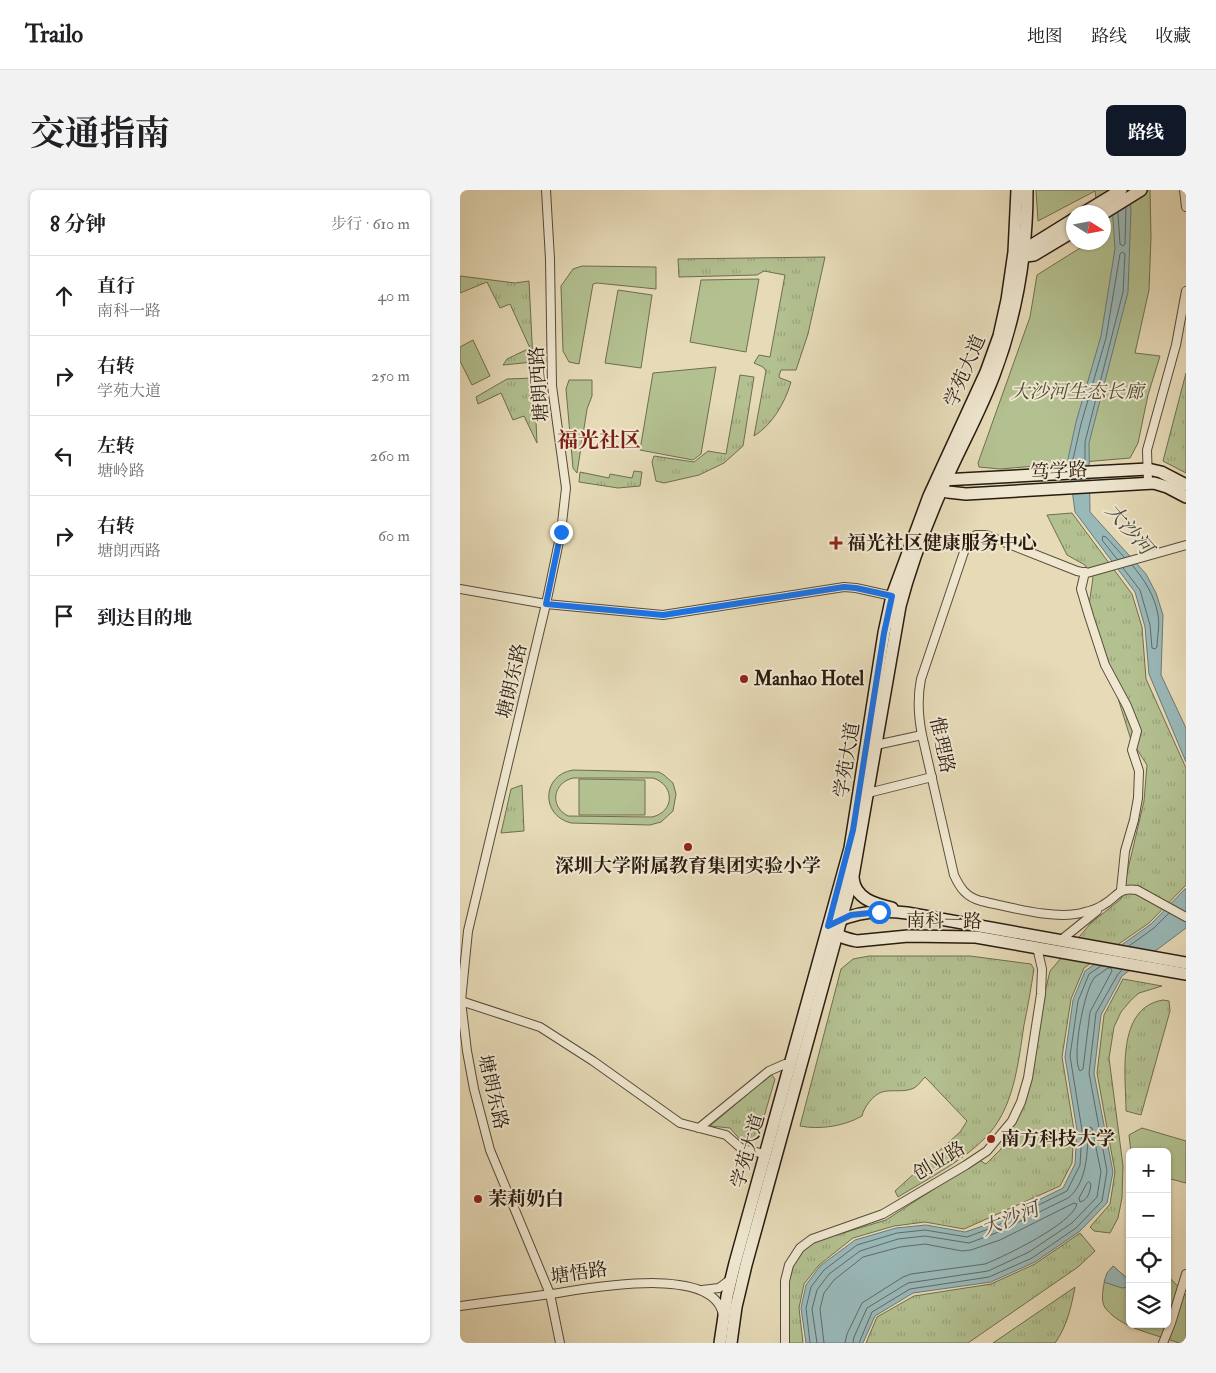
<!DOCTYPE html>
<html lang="zh">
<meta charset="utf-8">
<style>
:root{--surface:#fff;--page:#f2f2f2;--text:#202124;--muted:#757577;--line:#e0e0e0;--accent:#111827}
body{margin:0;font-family:"IM FELL Double Pica","Noto Serif SC",serif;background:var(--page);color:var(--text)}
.controls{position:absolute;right:15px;bottom:15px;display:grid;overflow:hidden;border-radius:8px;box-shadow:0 1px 4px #0004}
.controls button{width:45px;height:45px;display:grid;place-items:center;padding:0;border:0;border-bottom:1px solid var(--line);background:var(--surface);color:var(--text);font:25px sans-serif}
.compass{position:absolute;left:606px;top:15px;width:45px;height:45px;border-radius:50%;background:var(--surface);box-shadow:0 1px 4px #0004;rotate:101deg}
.stop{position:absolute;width:15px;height:15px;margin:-11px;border:4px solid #1a73e8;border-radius:50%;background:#fff}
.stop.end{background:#1a73e8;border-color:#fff;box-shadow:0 1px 5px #0008}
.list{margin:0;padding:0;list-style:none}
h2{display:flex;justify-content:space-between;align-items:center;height:65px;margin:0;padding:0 20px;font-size:21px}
h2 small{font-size:16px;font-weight:400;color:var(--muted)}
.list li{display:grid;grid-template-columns:32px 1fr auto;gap:15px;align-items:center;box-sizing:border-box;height:80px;padding:0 20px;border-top:1px solid var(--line)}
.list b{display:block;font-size:19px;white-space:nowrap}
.list p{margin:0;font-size:16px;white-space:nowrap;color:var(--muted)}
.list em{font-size:16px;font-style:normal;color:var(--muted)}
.icon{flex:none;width:28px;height:28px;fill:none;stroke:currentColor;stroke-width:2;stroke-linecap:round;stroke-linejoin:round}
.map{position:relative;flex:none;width:726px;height:1153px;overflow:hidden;border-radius:8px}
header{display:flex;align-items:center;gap:30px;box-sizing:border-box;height:70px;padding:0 25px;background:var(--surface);border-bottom:1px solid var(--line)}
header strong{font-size:24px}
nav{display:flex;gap:28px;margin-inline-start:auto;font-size:18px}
.intro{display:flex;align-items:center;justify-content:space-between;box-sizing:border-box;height:120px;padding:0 30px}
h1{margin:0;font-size:35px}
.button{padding:12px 22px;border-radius:8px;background:var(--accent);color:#fff;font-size:18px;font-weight:700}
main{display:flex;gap:30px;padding:0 30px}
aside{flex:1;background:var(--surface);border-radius:8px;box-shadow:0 1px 4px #0004}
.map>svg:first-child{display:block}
</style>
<header>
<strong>Trailo</strong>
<nav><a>地图</a><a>路线</a><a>收藏</a></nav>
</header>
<div class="intro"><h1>交通指南</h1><a class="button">路线</a></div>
<main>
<aside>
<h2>8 分钟<small>步行 · 610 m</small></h2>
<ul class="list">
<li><svg class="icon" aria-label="ahead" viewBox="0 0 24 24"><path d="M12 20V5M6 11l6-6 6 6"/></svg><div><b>直行</b><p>南科一路</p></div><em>40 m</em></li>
<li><svg class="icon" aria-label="right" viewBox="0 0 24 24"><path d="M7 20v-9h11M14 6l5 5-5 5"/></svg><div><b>右转</b><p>学苑大道</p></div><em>250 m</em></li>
<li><svg class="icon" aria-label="left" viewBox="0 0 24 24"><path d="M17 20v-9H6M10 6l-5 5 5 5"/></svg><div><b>左转</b><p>塘岭路</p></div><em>260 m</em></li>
<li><svg class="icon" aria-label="right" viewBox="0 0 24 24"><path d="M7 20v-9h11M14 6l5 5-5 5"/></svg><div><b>右转</b><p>塘朗西路</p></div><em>60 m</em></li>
<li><svg class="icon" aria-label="arrive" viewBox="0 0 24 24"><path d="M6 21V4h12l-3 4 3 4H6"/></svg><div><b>到达目的地</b></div></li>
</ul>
</aside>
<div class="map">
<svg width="726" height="1153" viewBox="0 0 726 1153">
<defs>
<pattern id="grass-tufts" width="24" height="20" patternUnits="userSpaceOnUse" patternTransform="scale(1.25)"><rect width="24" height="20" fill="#b3c090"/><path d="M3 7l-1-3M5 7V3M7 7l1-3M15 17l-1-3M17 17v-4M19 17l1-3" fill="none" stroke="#9aa47b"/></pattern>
</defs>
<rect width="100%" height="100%" fill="#e6dab7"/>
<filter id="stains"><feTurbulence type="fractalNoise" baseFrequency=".004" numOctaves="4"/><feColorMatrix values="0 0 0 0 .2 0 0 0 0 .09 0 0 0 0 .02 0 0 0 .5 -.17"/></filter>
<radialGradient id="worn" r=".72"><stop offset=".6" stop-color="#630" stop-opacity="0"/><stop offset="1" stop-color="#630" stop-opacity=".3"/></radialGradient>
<!-- grass -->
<g fill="url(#grass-tufts)" stroke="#6e6e50">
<path d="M365,67L348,144L336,180H321L319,186L320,188L331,192C325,213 312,235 294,246L306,181L303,177L294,173L299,165L310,167L325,85L304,81L297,85L219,87L218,69Z"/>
<path d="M0,86L55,93L69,91L73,172L43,175L47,169L70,158L50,114L40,118L27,92L0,103Z"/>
<path d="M726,183V283L703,271Z"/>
<path d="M280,185L294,187L283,256L264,273L239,285L204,293L196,291L192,272L194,266L234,272L248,261L266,264Z"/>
<path d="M74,188L77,253L64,226L53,230L41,203L18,214L16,207L47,189Z"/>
<path d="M174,281L182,282L180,296L158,298L119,292L120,282L149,288L150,284L172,288Z"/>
<path d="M612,323L672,404L682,437L686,489L726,578V695L689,733L624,778L611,809L602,867L614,940L612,973L600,996L504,1039L465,1032L434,1036L393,1048L359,1075L344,1094L339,1118L343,1153H329L328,1090L332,1076L341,1061L353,1052L426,1030L519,970L526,974L541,959L544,945L554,933L590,781L631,733L661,709L684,611L687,575L671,550L629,415L633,388L625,375L607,365L587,325Z"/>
<path d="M62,595L64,641L41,643L51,599Z"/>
<path d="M409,766H510L571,774L574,779C571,798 568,816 564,835C558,874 554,920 524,949C500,973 467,989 438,1007L435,1001L500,942L507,931L465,887C462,890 458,896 454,898C444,903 432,899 422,902C413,905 404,917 402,926C385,936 360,940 340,936L381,779L393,769Z"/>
<path d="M663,789L702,796L679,803L671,810L661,822L654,837L649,868L663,976L662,1008L658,1028L650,1043L634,1041L630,1037L650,1014L655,982L637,883L644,825Z"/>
<path d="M703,810L709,811L710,821L681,925L666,921C666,887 655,818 703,810Z"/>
<path d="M311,884L315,889L297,951L283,953L270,938L250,936Z"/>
<path d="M620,1043L635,1061L618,1077L508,1153H406L417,1127L454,1106L531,1094L575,1074Z"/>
<path d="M615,1097C611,1118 607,1136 595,1153H533Z"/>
</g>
<!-- green -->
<g fill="#b3c090" stroke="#6e6e50" fill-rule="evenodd">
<path d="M576,0H690L691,47L689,100L675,163L700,166L688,205L678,253L670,268L540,279L519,277L518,273L570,127L577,85L628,53L644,52V22H638L635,1L578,31Z"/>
<path d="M122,76L196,77V99L137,93L133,94L119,174L109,172L103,161L101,96L113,79Z"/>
<path d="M299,89L286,162L230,152L241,90Z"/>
<path d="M158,100L192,105L181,178L145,173Z"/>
<path d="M13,150L30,186L12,195L0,171V157Z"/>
<path d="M256,177L241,264L233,270L180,260L193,183Z"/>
<path d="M109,190H132V206L127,219L117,283L113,278L106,199Z"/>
<path d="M113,580L199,582L204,585L213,593L216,604L213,621L201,632L190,635L111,633C80,625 82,585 113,580ZM113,588H193C215,595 215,622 192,627L108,626C89,616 93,593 113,588Z"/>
<path d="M119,589L185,590V625H119Z"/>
<path d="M682,938L726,951V993L707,988V962H671L669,945Z"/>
<path d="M653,1076L668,1089L670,1088V1134H707V1085L726,1105V1153H719C695,1144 663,1139 646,1119C642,1114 642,1107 643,1100C644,1090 647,1084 653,1076Z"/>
</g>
<!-- water -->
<g fill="#99b8b8" stroke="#6c7975">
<path d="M651,0H669L671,19L668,102L629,253L630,322L686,384L696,403L703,425L701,485L726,538V572L689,484L685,437L675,402L615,322L608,269L616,232L641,146L655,59Z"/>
<path d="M726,698V738L662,786L641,825L634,883L653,982L647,1013L620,1041L575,1072L531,1092L453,1103L415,1126L403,1153H346L341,1118L346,1095L360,1076L395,1050L436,1038L466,1035L505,1042L532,1033L603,998L615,974L617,940L605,867L613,810L625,781L691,734Z"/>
<path d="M653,1076L668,1089L670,1088V1097L662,1098L644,1092L647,1083Z"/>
</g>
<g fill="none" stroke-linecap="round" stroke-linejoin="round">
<!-- shore -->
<g stroke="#616a64" stroke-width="1">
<path d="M658,23L660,54L663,56L665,54L666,17"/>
<path d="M614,276L613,269L621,234L646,148L660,64L662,62L665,64L663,102L625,252V275"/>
<path d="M657,369L642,350L643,346L646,347L664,367"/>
<path d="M663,378L680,400L690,435L692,458L695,459L697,457C697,447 700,435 698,425C695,406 684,389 672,375"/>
<path d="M669,756L694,738L709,723"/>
<path d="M648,778H651L652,781L630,822L623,879L620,881C611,869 624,799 635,787C639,784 644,781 648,778Z"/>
<path d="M629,992L631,994C630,1002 628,1010 620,1012L619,1008L627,993Z"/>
<path d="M350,1153L346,1118L351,1097L364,1080L397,1055L437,1043L465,1040L507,1047L534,1037L607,1001L620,975L622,940L610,866L618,811L629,784L641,776"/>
<path d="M357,1153L352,1119L357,1100L369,1084L400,1061L438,1049L465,1046L509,1053L536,1043L608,1008C627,994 628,960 628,939L630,937L632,938L641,982L637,1007L612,1033L569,1062L528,1081L448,1093L407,1118L394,1147L393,1153"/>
<path d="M364,1153L360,1119L364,1103L374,1090L403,1067L440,1057L465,1054L502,1061L511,1060L540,1050L614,1013L617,1014C612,1034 545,1066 525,1074L451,1084L443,1087L402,1113L387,1144L385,1153"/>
<path d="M399,1153L412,1122L450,1099L529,1087L572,1068L616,1038L642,1011L647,981L629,883L636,823L658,784L662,780"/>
</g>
<!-- street casing -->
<g stroke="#584b3a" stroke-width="10">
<g id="street">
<path d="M86,0L90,69L92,196L106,298L101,342L86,414L8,741L1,811L7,861L14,899L30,960L90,1104L100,1153"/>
<path d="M724,0L726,17"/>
<path d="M688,293L687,260L716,155L726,101"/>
<path d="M726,355L627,383L617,381L526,345H516L507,353L461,489C457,509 458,525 462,545L494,685C500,698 506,707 521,711C550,717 597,731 625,722C631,721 638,718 643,715C658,707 657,697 677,700L726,727"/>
<path d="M625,382L621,399L629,426L645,475L667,516L677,541L672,560L679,581L678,608L674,630L665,661L661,700"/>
<path d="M0,399L86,414L203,425L384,397L396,398L432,406"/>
<path d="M416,555L462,545"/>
<path d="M408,603L472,587"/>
<path d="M601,750L637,721"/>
<path d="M1,811L80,837L133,871L220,933L266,945L282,959L305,964"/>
<path d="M239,938L309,881L325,874H330"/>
<path d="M242,1100L259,1098L271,1089"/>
<path d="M0,1116C30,1112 60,1108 91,1104C126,1099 254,1073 263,1125"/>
<path d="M325,1153V1091L329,1075L340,1058L352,1049L423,1024L506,975L527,961L552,931L561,912L568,888L581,804L582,779L577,757"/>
<path d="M703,1153L711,1133L726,1084"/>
</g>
</g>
<!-- secondary casing -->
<g stroke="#291b10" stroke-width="14">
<g id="secondary">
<path d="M625,22L661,0"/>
<path d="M644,23L681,0"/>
<path d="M559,63L614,29"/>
<path d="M557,67L574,65L614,41"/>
<path d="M482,290L688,279L701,282L726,295"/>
<path d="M474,299L488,302L506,304L694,293L707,297L726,307"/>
<path d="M393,688C395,709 415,714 432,718"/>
<path d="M376,732C398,721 424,720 447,723L726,773"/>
<path d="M372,740C379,747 387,749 397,751L448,746L516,747L726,784"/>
<path d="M260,1153L267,1106L275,1073L390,658L424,443L432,406L469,306L526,182L539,146L547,110L554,62L557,0"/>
<path d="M271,1153L276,1117L286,1075L393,686L440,416C451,374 467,332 485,292C501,256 520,222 534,185C556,127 567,62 567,0"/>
</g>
</g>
<!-- street -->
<use href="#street" stroke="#efe7d0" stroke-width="8"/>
<!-- secondary -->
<use href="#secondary" stroke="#efe7d0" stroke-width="11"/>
</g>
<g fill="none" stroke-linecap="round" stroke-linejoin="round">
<!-- route -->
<path stroke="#1a73e8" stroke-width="6" d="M101,342L86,414L203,425L384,397L396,398L432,406L424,443L393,640L368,736L391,725L419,722"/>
</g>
<!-- markers -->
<g fill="#8f2418" stroke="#efe7d0" stroke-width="2">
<path d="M373.5 345.5h5v5h5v5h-5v5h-5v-5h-5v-5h5z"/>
<circle cx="284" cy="489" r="5"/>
<circle cx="228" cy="657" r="5"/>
<circle cx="531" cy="949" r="5"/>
<circle cx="18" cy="1009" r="5"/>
</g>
<g text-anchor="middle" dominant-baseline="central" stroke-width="4" stroke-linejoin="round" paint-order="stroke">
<!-- street labels -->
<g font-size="19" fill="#291b10" stroke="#efe7d0">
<text transform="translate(505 181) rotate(-67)">学苑大道</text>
<text transform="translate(79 194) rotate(-94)">塘朗西路</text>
<text transform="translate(599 281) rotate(-3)">笃学路</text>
<text transform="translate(52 491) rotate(-77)">塘朗东路</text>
<text transform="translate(482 555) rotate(78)">惟理路</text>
<text transform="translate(387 570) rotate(-81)">学苑大道</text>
<text transform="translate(484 731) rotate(1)">南科一路</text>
<text transform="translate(33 902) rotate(77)">塘朗东路</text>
<text transform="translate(288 961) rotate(-74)">学苑大道</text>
<text transform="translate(479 971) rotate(-31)">创业路</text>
<text transform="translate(119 1083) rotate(-8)">塘悟路</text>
</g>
<!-- park labels -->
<g font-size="19" font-style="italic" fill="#524d36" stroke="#efe7d0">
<text x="617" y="202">大沙河生态长廊</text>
</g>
<!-- poi labels -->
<g font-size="19" font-weight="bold" fill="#291b10" stroke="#efe7d0" text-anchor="start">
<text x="387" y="353">福光社区健康服务中心</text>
<text x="294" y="489">Manhao Hotel</text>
<text x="228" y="676" text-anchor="middle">深圳大学附属教育集团实验小学</text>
<text x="541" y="949">南方科技大学</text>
<text x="28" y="1009">茉莉奶白</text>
</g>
<!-- water labels -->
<g font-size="20" font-style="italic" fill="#4b4a42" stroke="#efe7d0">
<text transform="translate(669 339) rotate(49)">大沙河</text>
<text transform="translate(550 1029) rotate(-21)">大沙河</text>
</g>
<!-- quarter labels -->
<g font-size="21" font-weight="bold" fill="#7a1f14" stroke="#efe7d0">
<text x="139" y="250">福光社区</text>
</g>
</g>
<rect width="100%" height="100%" filter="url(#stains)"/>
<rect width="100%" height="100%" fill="url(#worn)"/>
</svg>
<div class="controls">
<button>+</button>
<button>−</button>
<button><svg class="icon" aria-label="locate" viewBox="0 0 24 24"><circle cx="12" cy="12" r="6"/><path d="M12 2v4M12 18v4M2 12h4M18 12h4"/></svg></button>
<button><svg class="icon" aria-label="layers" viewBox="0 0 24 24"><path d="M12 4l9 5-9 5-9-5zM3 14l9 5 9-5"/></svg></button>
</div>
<svg class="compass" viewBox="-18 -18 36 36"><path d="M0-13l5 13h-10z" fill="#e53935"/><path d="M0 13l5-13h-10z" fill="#757577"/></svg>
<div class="stop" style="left:419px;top:722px"></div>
<div class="stop end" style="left:101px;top:342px"></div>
</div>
</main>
